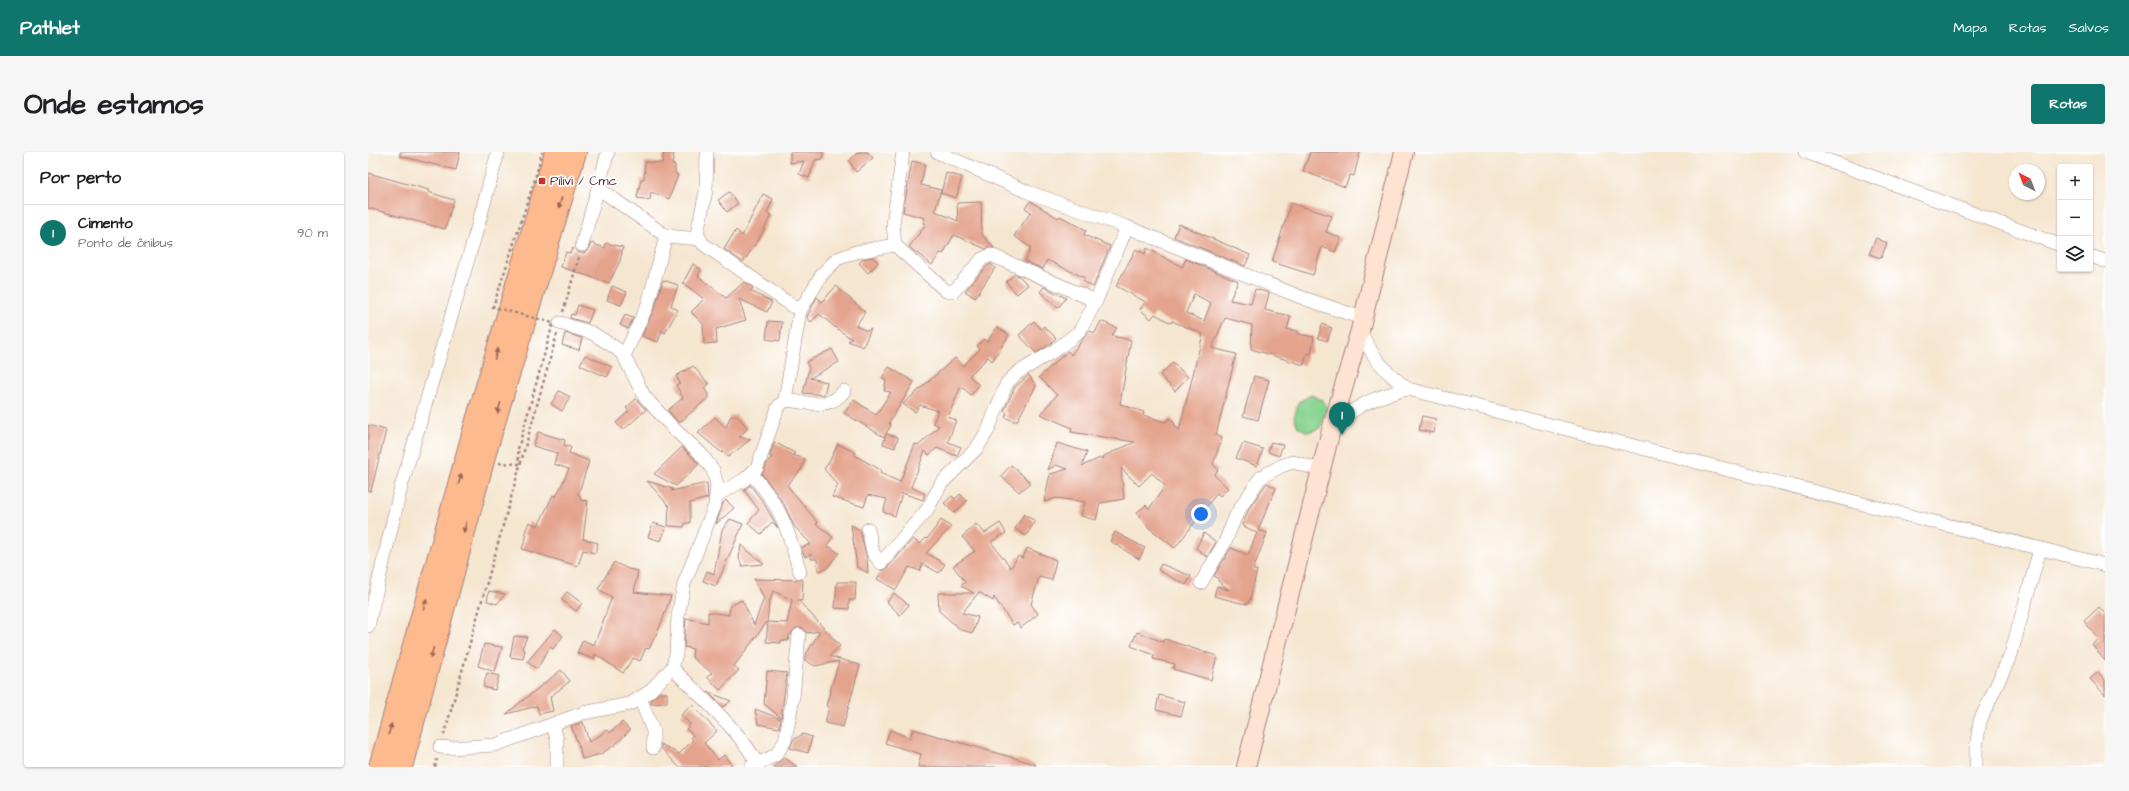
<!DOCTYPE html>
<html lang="pt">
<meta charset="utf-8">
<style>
:root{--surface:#fff;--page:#f6f6f6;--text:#202124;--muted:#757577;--line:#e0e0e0;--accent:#0f766e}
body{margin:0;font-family:"Architects Daughter",sans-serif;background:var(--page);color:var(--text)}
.controls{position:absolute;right:12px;top:12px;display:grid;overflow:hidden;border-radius:4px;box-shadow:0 1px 3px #0004}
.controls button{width:36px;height:36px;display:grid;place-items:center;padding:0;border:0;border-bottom:1px solid var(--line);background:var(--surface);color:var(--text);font:20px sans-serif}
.compass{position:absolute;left:1641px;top:12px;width:36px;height:36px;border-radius:50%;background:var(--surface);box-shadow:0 1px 3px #0004;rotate:318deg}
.you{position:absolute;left:833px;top:362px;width:14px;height:14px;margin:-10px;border:3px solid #fff;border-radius:50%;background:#1a73e8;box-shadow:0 0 0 6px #1a73e833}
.badge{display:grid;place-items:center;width:26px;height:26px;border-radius:50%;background:var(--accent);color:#fff;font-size:13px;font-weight:700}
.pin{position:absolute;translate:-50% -33px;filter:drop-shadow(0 1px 2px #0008)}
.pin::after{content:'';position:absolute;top:21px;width:14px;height:12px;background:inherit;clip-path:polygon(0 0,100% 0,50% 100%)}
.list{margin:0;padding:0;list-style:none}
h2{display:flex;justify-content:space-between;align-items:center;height:52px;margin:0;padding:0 16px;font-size:17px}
h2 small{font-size:13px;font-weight:400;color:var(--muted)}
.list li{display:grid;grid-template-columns:26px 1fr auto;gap:12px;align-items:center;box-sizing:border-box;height:56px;padding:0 16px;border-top:1px solid var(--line)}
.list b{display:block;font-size:15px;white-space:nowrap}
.list p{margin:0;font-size:13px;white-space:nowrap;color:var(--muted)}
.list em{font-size:13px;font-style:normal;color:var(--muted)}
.icon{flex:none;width:22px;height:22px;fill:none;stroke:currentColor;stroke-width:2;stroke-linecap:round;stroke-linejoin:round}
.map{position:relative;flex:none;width:1737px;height:615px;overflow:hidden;border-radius:4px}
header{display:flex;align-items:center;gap:24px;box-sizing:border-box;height:56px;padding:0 20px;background:var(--accent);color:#fff}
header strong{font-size:19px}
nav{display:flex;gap:22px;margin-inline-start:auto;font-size:14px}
.intro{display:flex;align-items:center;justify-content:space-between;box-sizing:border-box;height:96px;padding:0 24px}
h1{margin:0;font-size:28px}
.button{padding:10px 18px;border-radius:4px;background:var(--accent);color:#fff;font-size:14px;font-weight:700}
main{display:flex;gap:24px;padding:0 24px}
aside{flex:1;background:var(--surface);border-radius:4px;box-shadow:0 1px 3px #0004}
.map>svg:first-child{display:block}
</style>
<header>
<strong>Pathlet</strong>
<nav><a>Mapa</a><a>Rotas</a><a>Salvos</a></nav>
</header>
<div class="intro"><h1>Onde estamos</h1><a class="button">Rotas</a></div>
<main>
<aside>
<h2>Por perto<small></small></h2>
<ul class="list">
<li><span class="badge">1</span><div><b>Cimento</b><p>Ponto de ônibus</p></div><em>90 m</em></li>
</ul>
</aside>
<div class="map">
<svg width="1737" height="615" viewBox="0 0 1737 615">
<rect width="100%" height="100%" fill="#fff"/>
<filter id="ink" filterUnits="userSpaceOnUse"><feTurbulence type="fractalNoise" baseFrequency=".025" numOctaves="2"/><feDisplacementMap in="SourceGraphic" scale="8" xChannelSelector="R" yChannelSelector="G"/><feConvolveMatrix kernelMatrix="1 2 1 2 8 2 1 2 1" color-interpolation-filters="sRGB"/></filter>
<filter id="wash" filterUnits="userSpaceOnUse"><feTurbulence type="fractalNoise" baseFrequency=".012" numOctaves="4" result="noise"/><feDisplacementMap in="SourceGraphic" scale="16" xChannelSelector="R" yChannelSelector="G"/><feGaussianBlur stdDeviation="0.9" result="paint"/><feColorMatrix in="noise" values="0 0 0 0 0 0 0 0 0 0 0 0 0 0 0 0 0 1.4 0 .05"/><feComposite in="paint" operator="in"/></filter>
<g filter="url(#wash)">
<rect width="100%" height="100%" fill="#f5e6d0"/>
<!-- green -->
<path fill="#88d491" stroke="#697a5e" d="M943,243L954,248L959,255L952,276L940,280L930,275L926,265L931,250Z"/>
<g id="blocks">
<!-- building -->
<g fill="#e4a38c" fill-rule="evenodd">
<path d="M32,0H92L88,18L32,4Z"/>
<path d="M296,0L306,2L304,12L307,13V21L310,23L301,47L283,40L282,48L269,46L273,27H276L277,10L294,11Z"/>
<path d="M422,0H455V7L447,8L441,26L431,22L436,9L422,11Z"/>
<path d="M490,0H500L505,6L488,20L481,9Z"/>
<path d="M942,0H992L986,24L982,23L977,35L935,19Z"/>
<path d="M544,9L557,12L553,33L573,38L567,59L590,69L589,51L613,50L614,83L626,96L618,97L586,83L575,102L572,101L564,113L541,95L558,72L555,71L557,66L535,60Z"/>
<path d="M0,21L61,38L60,40L86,48L77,77L0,56Z"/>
<path d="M578,21L594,25L588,46L573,41Z"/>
<path d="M361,40L370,51L359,60L350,48Z"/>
<path d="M395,42L405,47L399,61L403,63L390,89L375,110L356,97L368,78L374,84Z"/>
<path d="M662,49L690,66L692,64L718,78L716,83L742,94L725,135L715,129L717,126L679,108L675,117L657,109L663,96L646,84L663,60L657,56Z"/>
<path d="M923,51L964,64L958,80L973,86L967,100L954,95L945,123L904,110Z"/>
<path d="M811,72L882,103L877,114L806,85Z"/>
<path d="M1508,86L1519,91L1513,106L1501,102Z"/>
<path d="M223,91L237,96L238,91L255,95L252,109L241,131L193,115L198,100L202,101L205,96L211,101H216L220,98Z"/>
<path d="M779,96L814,115L818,107L870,129L862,148L883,152L887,137L901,141L897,158L923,164L919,177L930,179V182L946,185L943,202L939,201L936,213L883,197L884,173L857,166L844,196L868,202L848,283L854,286L845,312L850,318L846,323L860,336L852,344L849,341L807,396L781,376L769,360L778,353L781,357L797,334L784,321L771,334L753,316L756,347L732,351L728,368L713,364L717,350L688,346L676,350L682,322L700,317L688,313L680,318L689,291L719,300L714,314L732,306L735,307L736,304L767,290L703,280L704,276L672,262L689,243L671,225L700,199L703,203L721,179L727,181L733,169L749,176L744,184L763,188L752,252L776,260L775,263L797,270L803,266L811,279L835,182L804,169L803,171L787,162L783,167L772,157L778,150L748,134L768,97L777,102ZM826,142L843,151L836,169L818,161Z"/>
<path d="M505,105L510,111L500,121L491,111L495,107Z"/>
<path d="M325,112L333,117L330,124L358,146L376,130L385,136L382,139L404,150L399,160L371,147L378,168L348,177L349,191L336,192L335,172L323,160L336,147L315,131Z"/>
<path d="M623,112L627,116L607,146L597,139L619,114Z"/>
<path d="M647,122L652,125L660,133L649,142L638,130Z"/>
<path d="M295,128L310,133L303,154L310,158L297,181L294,178L290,190L274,184L287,155Z"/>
<path d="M244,134L259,140L253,153L239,148Z"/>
<path d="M468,134L497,160L488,174L499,179L503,177L495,195L480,189L484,187L468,176L451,162L443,170L439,165L449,145L454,150Z"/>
<path d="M676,135L698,146L690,156L672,140Z"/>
<path d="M210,153L225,158L220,171L202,166L203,162L207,163Z"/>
<path d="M257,163L265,166L260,177L252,173Z"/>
<path d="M400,169L414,170L412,189L398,187Z"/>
<path d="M666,169L673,177L676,174L688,186L682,192L668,201L651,183Z"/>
<path d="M954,172L964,176L959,189L950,186Z"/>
<path d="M629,175L641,183L624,209L620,205L601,224L611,233L603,243L593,234L580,265L588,268L580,290L593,295L589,304L569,296L561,303L557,299L543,335L557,342L555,348L534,341L527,364L515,360L519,347L500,343L496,355L464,345L470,333L456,317L461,310L470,292L488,301L486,303L513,318L512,321L532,330L547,292L551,293L571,274L565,271L570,259L552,253L547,260L535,252L587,206L595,214L612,197L609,194L616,187L619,190Z"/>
<path d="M197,181L214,186L211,198L194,193Z"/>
<path d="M464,197L471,210L442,226L459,230L456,243L435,241L441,216L438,210Z"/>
<path d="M217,203L244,215L239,225L212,213Z"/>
<path d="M805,210L820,225L807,239L792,223Z"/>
<path d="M325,214L341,232L336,236L340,242V246L311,271L300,258L315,246L308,233L312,231L308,224Z"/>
<path d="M521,215L546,230L521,271L523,273L518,282L530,285L527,296L515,292L518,282L516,285L476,261L486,248L508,263L523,240L516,239L518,228L514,226Z"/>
<path d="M661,223L668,234L649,269H645L637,265L639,261L636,259L647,235Z"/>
<path d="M886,224L901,228L890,268L875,264Z"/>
<path d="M191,239L202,245L194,259L183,252Z"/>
<path d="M268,247L278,258L255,278L248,271L261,259L258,256Z"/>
<path d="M368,263L380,276L371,285L383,287L360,305L355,299L354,301L330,281L347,265L358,276L362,265Z"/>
<path d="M1054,264L1068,267L1066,281L1051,278Z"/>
<path d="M0,273L18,278L3,339H0Z"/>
<path d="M170,280L197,288L196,293L203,295L201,301L221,309L210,343L213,344L212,348L220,349L215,387L230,391L227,401L215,398L210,414L154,397L159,383H156L161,370L170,374L185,343L188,345L201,317L186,312L189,301L165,294Z"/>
<path d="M406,290L427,301L425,303L437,307L433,318L419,333L450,371L448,372L465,385L459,393L471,401L458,417L450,419L449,407H443V402L437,405L433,396L443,392L426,374L416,352L394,322L400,309L404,305L402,304Z"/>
<path d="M903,290L915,293L911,304L900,300Z"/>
<path d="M875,291L895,297L889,314L868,306Z"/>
<path d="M314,295L331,312L308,334L286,322Z"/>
<path d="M643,313L663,331L651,340L633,324Z"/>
<path d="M279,329L305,337L303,339L339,331L340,346L322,351V371H317L316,375L300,374L301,354Z"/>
<path d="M899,331L908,336L890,378L899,381L885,418H889L882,448H881L880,452L873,451L846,444L849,434L861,438L850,429V426L846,424L863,396L880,403L889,381L874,373L882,355Z"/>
<path d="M382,333L395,350L410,376L404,370L393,382L380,371L391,358L376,338Z"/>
<path d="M592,342L599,349L586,361L576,351L584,344L587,347Z"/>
<path d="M358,348L366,356L348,372L355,351Z"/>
<path d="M656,362L667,369L658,384L647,377Z"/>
<path d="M362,367L375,372L348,434L335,429L339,419L346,422L354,378Z"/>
<path d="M573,368L583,375L558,401L577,412L571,421L555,412L552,419L541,415L528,438L509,427L514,419L519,416L545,387L552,392L558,386L559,387Z"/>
<path d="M285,371L298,375L293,389L280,385Z"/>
<path d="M632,371L638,381L623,390L643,416L650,404L655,406L659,396L688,408L684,428L671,425L663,452L670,462L653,476L649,471L645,473L626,445L625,449L611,440L594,461L610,465L605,481L593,478L571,459L570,441H606L593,434L597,430L585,414L607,399L594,385L608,372L617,381Z"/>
<path d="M483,373L492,378L499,406L500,421L489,415Z"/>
<path d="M747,380L777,396L771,407L742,389Z"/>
<path d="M836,381L848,390L839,405L828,396Z"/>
<path d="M373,393L396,412L374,414L371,406Z"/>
<path d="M246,410L260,417L270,419L266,440L303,444L293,472L281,497L278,496L272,509L265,506L255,521L227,502L226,507L209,501L215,488L226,493L244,445L230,437Z"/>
<path d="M793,412L823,424L818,433L790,418Z"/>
<path d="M386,427L435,428L434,449L430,448L472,494L461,504L492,513L475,575L457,571L461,555L458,554L471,509L447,514L437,508V504L452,479L439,481L435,476H428L421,484L420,489L413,488V491L398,490L400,470L419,471L424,448L405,439L401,452L399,470L366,514L371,518L352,538L339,525L344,521L324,505L325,497L316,495L318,466L340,471V460L361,463L362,454L374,448L386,473L396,446Z"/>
<path d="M469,430H488L487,448H481V457L467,456Z"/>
<path d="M121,439L137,442L129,452L119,449Z"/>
<path d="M199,440L214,451L208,459L193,447Z"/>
<path d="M526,441L541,453L532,463L519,450Z"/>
<path d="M1731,455L1737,462V509L1724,493L1731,487L1716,469Z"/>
<path d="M187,477L195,484L185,497L182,495L169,517L159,510Z"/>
<path d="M769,480L795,490L796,487L849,504L843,528L805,517L807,512L785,507L786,503L763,494Z"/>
<path d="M146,484L159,485L154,496L157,498L155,507L142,505Z"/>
<path d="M116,492L134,495L127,520L110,514Z"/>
<path d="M193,518L202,529L182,545L185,559L171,562L169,554L138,562Z"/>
<path d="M399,519L419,521L413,566L396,552Z"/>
<path d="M1730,520L1737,528V543L1722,527Z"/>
<path d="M119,521L131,524L127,538L115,535Z"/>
<path d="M340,540L363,549L355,555Z"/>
<path d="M291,541H299V551L283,552V548Z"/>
<path d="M791,543L817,550L813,564L788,558Z"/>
<path d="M324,553L349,579L336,591L350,608L356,603L365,615H311L293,596V592L311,602L325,588L323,585L325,583L318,577L322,572L313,563Z"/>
<path d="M387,557L413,567L411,576L390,572Z"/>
<path d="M215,570L221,590L240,578L242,581L254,570L262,578L248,592L233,602L214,607L212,597L203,574Z"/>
<path d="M545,577L667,612V615H550L553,602L517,591L522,578L542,586Z"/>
<path d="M435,582L444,585L440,601L422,596L425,588Z"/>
<path d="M416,605L429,615H405Z"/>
</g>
</g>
</g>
<g filter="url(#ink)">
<use href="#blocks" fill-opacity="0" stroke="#a0827e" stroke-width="1"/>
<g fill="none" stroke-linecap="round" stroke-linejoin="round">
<!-- minor casing -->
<g stroke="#a0827e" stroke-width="14">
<g id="minor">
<path d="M339,0L338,39L329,82L335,92L432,159"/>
<path d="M569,0L660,40L759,75L935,146L994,166"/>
<path d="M1437,0L1692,93"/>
<path d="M230,36L298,84L332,87"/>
<path d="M214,93L240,0"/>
<path d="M527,93L578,139H586L614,107L623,103L728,149"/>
<path d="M1722,104L1737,109"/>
<path d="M992,178C1004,205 1016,219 1040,237L1737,413"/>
<path d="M256,204L280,152L298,84"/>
<path d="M417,248L432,159L454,122L469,107L488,100L527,93L525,72L535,0"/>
<path d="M965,274C991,252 1006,245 1040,237"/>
<path d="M383,322C414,354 420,379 432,420"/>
<path d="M349,343L376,328L389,316L410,255L417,248C438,250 462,259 476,239"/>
<path d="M500,377L505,401L513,411L559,358L573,332L609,296L620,278L639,231L649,221L686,199L711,180L728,149L759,75"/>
<path d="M833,431L857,390L869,361L892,326L913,314L925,310L953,318"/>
<path d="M0,474L33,335L109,77L130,0"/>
<path d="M304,516C327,539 380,586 390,615"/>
<path d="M272,546L285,579V596"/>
<path d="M185,572L189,588V615"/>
<path d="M72,595L83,596L127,593L215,561L262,552L281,540L304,516L308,502L310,464L316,432L347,353L349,333L345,318L332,301L305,276L276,244L256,204L248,196L224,181L192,171"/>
<path d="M383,615L408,603L417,589L425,545L431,483"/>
<path d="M1608,615V596L1612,569L1643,502L1672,397"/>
</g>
</g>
<!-- secondary casing -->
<g stroke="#a0827e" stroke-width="20">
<path id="secondary" d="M878,615L962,282L992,178L1036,0"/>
</g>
<!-- trunk casing -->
<g stroke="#a0827e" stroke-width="24">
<g id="trunk">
<path d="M12,615L106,279L188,0"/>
<path d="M33,615L118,297L207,0"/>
</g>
</g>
<!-- path -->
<g stroke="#a0827e" stroke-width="2.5" stroke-dasharray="3 3" stroke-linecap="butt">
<path d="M195,160L211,105"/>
<path d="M131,311L151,312L150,297"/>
<path d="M76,583L189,182"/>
<path d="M67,615L69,607"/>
</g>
<!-- minor -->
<use href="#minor" stroke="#fff" stroke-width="13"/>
<!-- secondary -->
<use href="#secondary" stroke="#fee3d2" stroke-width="18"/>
<!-- trunk -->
<use href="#trunk" stroke="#fcba8e" stroke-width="22"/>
<!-- path-bridge -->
<path stroke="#a0827e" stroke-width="2.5" stroke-dasharray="3 3" stroke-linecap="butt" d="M150,297L185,171L125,155L167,27L174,0"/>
</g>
<!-- one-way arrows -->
<defs><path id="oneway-solid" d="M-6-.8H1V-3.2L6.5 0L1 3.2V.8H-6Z"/></defs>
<g fill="#9a6558">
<use href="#oneway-solid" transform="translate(192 51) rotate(107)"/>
<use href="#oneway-solid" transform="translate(128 202) rotate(-74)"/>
<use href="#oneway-solid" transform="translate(131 256) rotate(107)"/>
<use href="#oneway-solid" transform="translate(92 327) rotate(-75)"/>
<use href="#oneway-solid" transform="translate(97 375) rotate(105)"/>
<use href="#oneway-solid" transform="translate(57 452) rotate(-74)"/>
<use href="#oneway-solid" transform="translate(64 501) rotate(105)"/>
<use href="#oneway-solid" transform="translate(22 577) rotate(-74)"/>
</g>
</g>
<!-- markers -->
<rect fill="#c8321e" stroke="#fff" stroke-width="1.5" x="170" y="25" width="8" height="8" rx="2"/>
<g text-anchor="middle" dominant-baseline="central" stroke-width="3.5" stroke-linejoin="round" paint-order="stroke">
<!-- poi labels -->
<g font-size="13" fill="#4a1f2b" stroke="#fff" text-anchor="start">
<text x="182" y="29">Pilivi / Cmc</text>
</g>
</g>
</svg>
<div class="controls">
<button>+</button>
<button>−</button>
<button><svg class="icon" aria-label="layers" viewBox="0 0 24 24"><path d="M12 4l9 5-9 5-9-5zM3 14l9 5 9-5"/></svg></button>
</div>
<svg class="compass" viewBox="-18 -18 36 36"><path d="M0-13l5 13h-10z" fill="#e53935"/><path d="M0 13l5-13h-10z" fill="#757577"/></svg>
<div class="you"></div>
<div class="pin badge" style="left:974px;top:283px">1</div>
</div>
</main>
